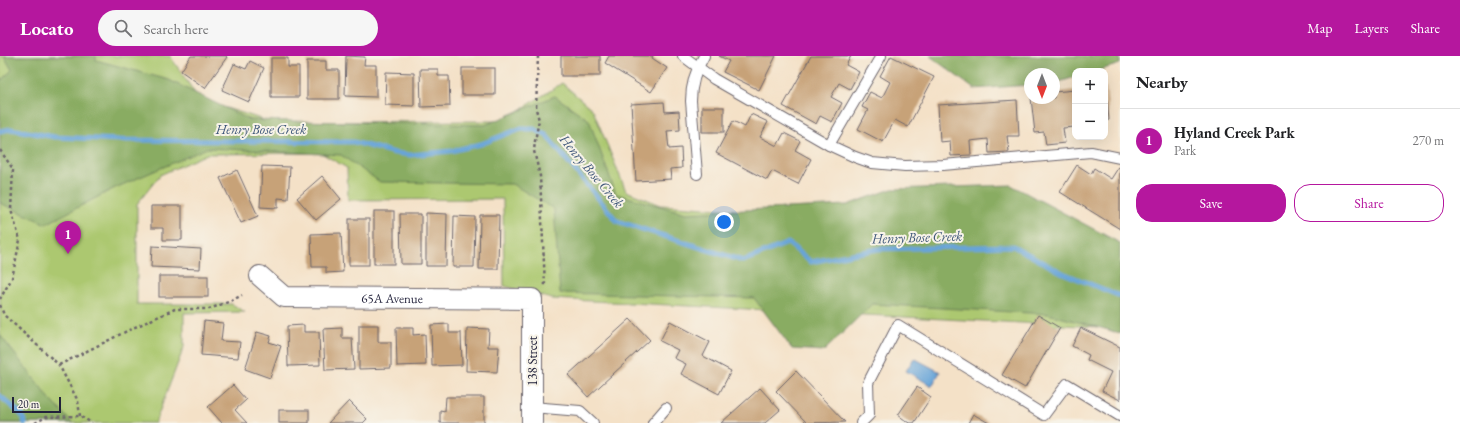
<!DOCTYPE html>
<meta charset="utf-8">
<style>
:root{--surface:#fff;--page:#f6f6f6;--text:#202124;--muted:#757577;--line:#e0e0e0;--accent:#b5179e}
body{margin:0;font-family:"EB Garamond",serif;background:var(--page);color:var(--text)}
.controls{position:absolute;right:12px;top:12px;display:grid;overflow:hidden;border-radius:8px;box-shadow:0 4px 16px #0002}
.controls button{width:36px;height:36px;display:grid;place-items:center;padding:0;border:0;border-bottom:1px solid var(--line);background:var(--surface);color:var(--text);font:20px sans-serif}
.compass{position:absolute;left:1024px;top:12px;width:36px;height:36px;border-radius:50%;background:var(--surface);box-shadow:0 4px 16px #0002;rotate:180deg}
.scale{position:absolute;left:12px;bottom:10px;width:49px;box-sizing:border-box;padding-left:4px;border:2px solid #22223b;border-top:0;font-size:11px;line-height:14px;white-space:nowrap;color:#22223b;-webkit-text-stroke:3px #f7f3e8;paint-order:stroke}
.you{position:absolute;left:724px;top:166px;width:14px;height:14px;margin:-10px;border:3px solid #fff;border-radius:50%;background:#1a73e8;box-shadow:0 0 0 6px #1a73e833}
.badge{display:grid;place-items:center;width:26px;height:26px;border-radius:50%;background:var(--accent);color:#fff;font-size:13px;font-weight:700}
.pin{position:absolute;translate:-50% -33px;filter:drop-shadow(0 1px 2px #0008)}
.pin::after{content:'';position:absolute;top:21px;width:14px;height:12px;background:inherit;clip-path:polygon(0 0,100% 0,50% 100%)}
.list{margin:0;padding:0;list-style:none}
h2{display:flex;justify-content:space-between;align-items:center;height:52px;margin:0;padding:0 16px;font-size:17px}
h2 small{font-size:13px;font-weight:400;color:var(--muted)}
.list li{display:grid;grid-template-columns:26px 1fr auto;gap:12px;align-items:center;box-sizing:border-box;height:64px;padding:0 16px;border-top:1px solid var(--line)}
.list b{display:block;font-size:15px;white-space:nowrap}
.list p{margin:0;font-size:13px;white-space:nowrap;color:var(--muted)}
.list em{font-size:13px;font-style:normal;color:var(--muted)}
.actions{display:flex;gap:8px;padding:12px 16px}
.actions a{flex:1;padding:9px 0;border:1px solid var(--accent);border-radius:16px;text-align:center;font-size:14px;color:var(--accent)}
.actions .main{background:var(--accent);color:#fff}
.icon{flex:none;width:22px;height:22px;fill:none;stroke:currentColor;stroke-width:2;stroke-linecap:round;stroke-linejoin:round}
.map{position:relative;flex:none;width:1120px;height:367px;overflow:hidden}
header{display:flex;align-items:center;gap:24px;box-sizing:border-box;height:56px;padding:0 20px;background:var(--accent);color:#fff}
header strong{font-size:19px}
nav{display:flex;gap:22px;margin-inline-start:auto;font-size:14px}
.search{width:280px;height:36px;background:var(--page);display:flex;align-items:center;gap:10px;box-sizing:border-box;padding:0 14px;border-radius:22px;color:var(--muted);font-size:15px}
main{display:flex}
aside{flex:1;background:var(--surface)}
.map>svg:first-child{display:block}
</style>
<header>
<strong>Locato</strong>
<div class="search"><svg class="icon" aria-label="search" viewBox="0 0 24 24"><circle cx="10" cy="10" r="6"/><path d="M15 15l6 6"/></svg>Search here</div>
<nav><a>Map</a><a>Layers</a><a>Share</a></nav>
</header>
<main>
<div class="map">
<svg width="1120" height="367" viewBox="0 0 1120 367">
<rect width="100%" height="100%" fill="#f7f3e8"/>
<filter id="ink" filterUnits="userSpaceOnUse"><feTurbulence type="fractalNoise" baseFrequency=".025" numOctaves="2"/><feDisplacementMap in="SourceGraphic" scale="8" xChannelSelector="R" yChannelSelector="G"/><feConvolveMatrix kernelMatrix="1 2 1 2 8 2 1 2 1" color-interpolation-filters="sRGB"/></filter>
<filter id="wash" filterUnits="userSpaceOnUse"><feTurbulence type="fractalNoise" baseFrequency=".012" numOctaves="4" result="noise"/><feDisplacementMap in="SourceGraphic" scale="16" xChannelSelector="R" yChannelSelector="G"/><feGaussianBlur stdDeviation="0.9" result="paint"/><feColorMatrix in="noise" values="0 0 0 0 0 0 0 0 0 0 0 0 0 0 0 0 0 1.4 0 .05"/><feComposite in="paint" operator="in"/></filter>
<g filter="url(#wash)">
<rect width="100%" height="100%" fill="#f4e1c7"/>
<!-- green -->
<path fill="#acc86f" stroke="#677555" d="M0,0H170L199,43L270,66L503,65L562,27L593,54L626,135L661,149L837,161L1120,208V278L1100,271L552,243L504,230L503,143L348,144L347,112L321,97L207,98L160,119L137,148V248H232L245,256L184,257V291L155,367H0Z"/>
<!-- forest -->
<g fill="#89ac62" stroke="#56674e">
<path d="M4,0H96V4L169,24L250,64L485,69L555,40L589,64L616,138L686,157L847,149L892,133L1011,129L1120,187V277L1048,258L872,248L824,295L792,293L754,242L560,237L554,153L512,128L380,126L341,99L207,92L115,132L46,168L0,147V25L12,14Z"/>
<path d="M930,0H1120V8L1097,15H1075V21L1056,27H1054V18H1030V29L974,33Z"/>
<path d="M0,279L50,343L72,367H0Z"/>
</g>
<!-- water -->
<path fill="#67a4d8" stroke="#44638a" d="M914,302L940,316L932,330L906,315Z"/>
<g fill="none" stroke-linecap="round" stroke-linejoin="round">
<!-- stream -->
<g stroke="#67a4d8" stroke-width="5">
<path d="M0,75L11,73L55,81L120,84L354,86L395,97L410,99L451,95L481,88L519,73H534L546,79L617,165L743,205L788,187L811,206L878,193L1013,190L1063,217L1120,240"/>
<path d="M0,340L22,359L25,367"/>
</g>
</g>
<g id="blocks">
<!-- building -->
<g fill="#c7a278">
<path d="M191,0H226L227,1L205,32L181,15Z"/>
<path d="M346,0L365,1L364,9H376V41L345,40Z"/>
<rect x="561" y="0" width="39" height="20"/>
<path d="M609,0H653L652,2L667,12L651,36L605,7Z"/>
<path d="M719,0H776L759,34L723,16L729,5Z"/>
<path d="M811,0H851L846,9L859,16L850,33L839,27L831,41L842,47L832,66L820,60L816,68L783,50Z"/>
<path d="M891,0L934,21L908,71L895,64L883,86L858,73L868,54L862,51L870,36L882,42L890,26L880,20Z"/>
<path d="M271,2H288V11H299V41H271Z"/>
<path d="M250,5L264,12L249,46L222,34L234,8L246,13Z"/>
<path d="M307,5H326V14H339V43H307Z"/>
<rect x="462" y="12" width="33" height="27"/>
<path d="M420,13H438V20H449L450,50L421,51Z"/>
<path d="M386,16L414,17V50L385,49Z"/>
<path d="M1105,31H1106L1109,64L1105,65Z"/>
<path d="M1075,34V71L1063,72L1065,87L1046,89L1044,76L1035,77L1031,42H1054V36Z"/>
<path d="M1017,44L1019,80H1007L1009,96L989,97L988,83L970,85L971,99L951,100L950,85L940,86L938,49Z"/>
<path d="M664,46L665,56L679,55L680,74L667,75L669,93L681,92L682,112L670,113L671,123L636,125L631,48Z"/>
<rect x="702" y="51" width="22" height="25"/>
<path d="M751,58L768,66L760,81L777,90L784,77L800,85L795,94L811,103L798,128L772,115L767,124L716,97L733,65L745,71Z"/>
<path d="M1077,109L1091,118L1094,112L1111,123L1120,109V173L1060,136Z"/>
<path d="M262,110L290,111L288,143L278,142V152L260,151Z"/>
<path d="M237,114L258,160L241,167L220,122Z"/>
<path d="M322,120L341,143L316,164L297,142Z"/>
<path d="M151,150H182V184H163V172H151Z"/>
<rect x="374" y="155" width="20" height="53"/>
<path d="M426,157L447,158L446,210H426Z"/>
<path d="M400,158H421V208H401Z"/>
<path d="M480,159H499L498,213H479Z"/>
<path d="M454,160L475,161L474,211H453Z"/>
<rect x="349" y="163" width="20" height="46"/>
<path d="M341,177L343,216L326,217V211H312L311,178Z"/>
<path d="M152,190L201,193L200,213L151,211Z"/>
<rect x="159" y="220" width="49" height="21"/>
<path d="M1038,259L1060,272L1025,332L1002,319Z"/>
<path d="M630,263L650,284L588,341L568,319Z"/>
<path d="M204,265L223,267L221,285L240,286L238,302L201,299Z"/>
<path d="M670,265L710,286L703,300L731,315L719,338L681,318L686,308L674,302L678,294L660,285Z"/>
<path d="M449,268V277H461L462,309L432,310L431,269Z"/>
<path d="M304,269V276H319L320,309L288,310L287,270Z"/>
<path d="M359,269H378V286H391V312L359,313Z"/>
<path d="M342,272V282H352L354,313L325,314L323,273Z"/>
<path d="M396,272H413V279L425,278L426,309L397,310Z"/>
<path d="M467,272L489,273L488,291H499L497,316L466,315Z"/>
<path d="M1081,272L1120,291V344L1102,335L1111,316L1087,304L1089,299L1072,290Z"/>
<path d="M257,276L271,280L269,286L281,290L270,322L245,313Z"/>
<path d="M796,315L845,366L807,367L776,335Z"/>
<path d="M233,329L246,344L235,354L247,367H222L208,351Z"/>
<path d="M917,331L931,341L914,367H909L898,359Z"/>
<path d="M760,332L780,354L765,367H721Z"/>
<path d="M446,341H484V367H440V354L445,355Z"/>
<path d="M349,345L367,363L363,367H328Z"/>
<rect x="279" y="354" width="30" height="13"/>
<path d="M973,358L989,367H968Z"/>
</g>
</g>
</g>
<g filter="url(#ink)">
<use href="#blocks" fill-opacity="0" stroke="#6c656c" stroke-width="1"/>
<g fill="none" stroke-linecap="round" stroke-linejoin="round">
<!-- service casing -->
<g stroke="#6c656c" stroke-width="12">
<g id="service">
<path d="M683,0L714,23L829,89L855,101L872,107L905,110L943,109L1091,96L1120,102"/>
<path d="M829,89L881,0"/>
<path d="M697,118L691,45C691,28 695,15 704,0"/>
<path d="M532,351L580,355L593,367"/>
<path d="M653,367L666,352"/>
<path d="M861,367L869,359L868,327L898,269L1044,359L1067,328L1120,360"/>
</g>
</g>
<!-- minor casing -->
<g stroke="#6c656c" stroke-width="22">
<g id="minor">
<path id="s1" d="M260,220L284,241L532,243V367"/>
</g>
</g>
<!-- path -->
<g stroke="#6c656c" stroke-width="2.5" stroke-dasharray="3 3" stroke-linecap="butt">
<path d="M538,0L536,53L539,64L535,85L534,95L540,120L545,230"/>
<path d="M0,94L13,113L11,154L20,184L12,222L0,243"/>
<path d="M0,249L4,259L59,309L78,345L80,360"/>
<path d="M59,309L133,272L175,253H209L231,245L242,239"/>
<path d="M35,367L46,361L80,360L92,367"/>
</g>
<!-- service -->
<use href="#service" stroke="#fff" stroke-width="10"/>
<!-- minor -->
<use href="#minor" stroke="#fff" stroke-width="20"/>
</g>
</g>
<g text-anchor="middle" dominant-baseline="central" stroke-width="4" stroke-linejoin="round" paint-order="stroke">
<!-- street labels -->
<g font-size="13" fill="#22223b" stroke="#f7f3e8">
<text stroke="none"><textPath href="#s1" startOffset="140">65A Avenue</textPath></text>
<text transform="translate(532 305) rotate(-90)">138 Street</text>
</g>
<!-- water labels -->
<g font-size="14" font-style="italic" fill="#3e567a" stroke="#f7f3e8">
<text x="261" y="73">Henry Bose Creek</text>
<text transform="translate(592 115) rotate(50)">Henry Bose Creek</text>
<text transform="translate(917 181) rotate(-2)">Henry Bose Creek</text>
</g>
</g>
</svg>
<div class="controls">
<button>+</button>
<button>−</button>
</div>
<svg class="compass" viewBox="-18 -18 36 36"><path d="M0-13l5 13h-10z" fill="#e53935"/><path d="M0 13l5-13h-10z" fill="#757577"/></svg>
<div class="scale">20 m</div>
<div class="you"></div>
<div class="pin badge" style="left:68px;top:198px">1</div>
</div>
<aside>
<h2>Nearby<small></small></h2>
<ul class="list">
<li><span class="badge">1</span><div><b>Hyland Creek Park</b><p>Park</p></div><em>270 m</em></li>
</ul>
<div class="actions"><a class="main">Save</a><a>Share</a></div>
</aside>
</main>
